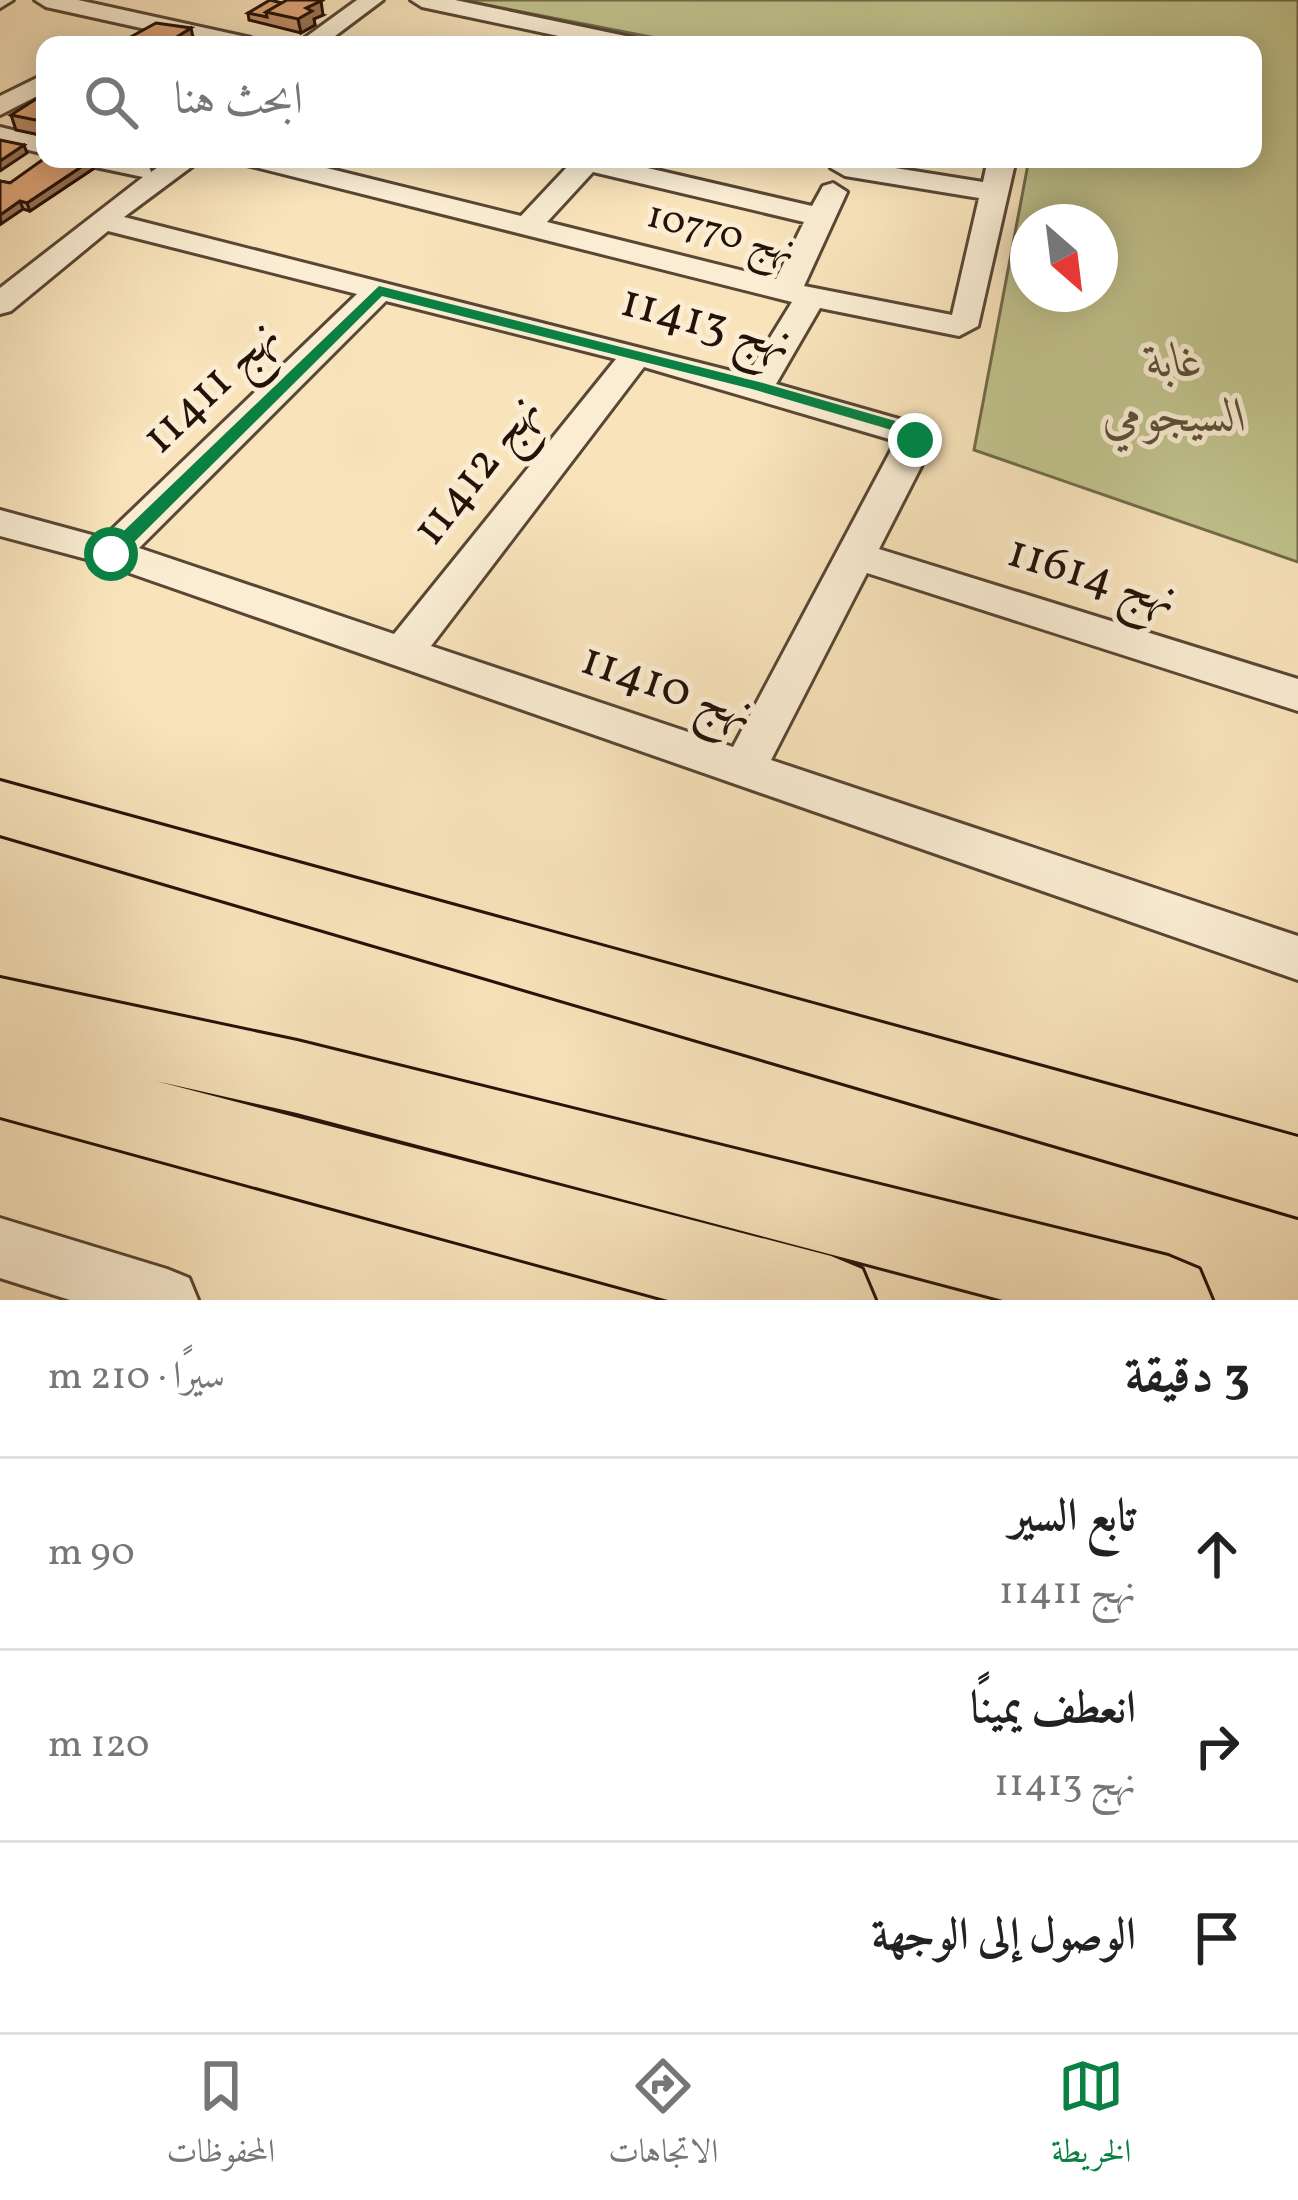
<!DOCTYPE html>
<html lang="ar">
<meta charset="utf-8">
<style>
:root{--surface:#fff;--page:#f6f6f6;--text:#222;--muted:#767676;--line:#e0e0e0;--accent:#0b8043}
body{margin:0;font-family:Vollkorn,Amiri,serif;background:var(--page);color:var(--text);direction:rtl}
.compass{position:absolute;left:1010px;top:204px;width:108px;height:108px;border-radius:50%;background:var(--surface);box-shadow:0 6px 30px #0003;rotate:152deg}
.stop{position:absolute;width:36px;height:36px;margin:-27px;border:9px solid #0b8043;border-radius:50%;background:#fff}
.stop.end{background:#0b8043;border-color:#fff;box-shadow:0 3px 12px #0008}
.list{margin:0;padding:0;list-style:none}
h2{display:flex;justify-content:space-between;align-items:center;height:156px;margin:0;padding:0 48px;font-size:51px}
h2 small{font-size:39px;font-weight:400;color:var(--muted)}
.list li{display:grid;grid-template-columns:78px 1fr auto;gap:36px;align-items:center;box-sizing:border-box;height:192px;padding:0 48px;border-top:3px solid var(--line)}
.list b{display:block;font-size:45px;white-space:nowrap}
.list p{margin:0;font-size:39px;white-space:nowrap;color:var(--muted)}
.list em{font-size:39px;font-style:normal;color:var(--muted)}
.icon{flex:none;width:66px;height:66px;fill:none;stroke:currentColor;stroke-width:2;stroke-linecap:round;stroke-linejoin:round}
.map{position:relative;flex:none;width:1298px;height:1300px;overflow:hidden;direction:ltr}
.search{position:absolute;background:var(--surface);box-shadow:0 6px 30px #0003;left:36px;right:36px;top:36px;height:132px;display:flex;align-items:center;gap:30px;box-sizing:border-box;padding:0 42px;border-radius:24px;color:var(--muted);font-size:45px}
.sheet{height:732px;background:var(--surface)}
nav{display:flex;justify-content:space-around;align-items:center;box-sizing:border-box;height:168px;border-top:3px solid var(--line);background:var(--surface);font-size:33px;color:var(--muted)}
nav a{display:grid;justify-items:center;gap:6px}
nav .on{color:var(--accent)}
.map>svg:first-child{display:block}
</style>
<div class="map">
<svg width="1298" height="1300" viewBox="0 0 1298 1300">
<rect width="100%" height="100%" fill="#f8e3bb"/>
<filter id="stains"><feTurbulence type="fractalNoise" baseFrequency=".00167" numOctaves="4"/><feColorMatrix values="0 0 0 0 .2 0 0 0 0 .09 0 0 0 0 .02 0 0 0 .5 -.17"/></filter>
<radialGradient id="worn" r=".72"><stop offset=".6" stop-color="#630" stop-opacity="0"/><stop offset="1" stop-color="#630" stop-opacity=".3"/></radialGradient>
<!-- green -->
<path fill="#c1c38d" stroke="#726a4a" stroke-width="3" fill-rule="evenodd" d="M461,0H1298V562L974,450L1029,159H1253V45H692ZM1028,222H1100V294H1028Z"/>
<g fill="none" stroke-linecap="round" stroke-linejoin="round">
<!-- minor casing -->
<g stroke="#594634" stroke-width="6">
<g id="minor">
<path d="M0,0H13L0,8Z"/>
<path d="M35,0H78L251,38L263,45H218L46,7Z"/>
<path d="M357,0H383L323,45H295Z"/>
<path d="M411,0H455L635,38L647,45H601L422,7Z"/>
<path d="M45,74V92L0,115V96Z"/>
<path d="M0,127L45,138V154L0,143Z"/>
<path d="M82,159L148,164L151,172L170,159H202L124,217L747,375L792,302L247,165L243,159H290L521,216L568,166L560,159H609L812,206L823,186L833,183L847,192L804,286L952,315L979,198L845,176L831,168L845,160L983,182L988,159H1016L978,326L959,336L820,308L776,384L927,427L931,447L879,549L1298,679V711L867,573L771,760L1298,936V980L98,562L0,536V510L103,538L357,294L108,231L11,311L0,314V288L143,177L86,165ZM593,172L804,222L776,279L547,222ZM386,301L616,359L394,634L139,548ZM644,367L896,441L733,747L431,646Z"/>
<path d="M0,1218L167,1269L189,1278L198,1300H70L0,1278Z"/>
</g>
</g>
<!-- highway casing -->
<g stroke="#241107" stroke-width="6">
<g id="highway">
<path d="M0,781L1298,1137V1217L0,835Z"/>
<path d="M0,978L297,1041L1168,1256L1199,1269L1212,1300H1003L297,1113L156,1081L831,1256L862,1269L875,1300H668L0,1117Z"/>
</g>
</g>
<!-- minor -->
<use href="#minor" fill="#faedd3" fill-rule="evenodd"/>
<!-- highway -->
<use href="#highway" fill="#f8e3bb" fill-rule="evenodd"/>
</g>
<!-- wall -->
<g fill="#bf8e68" stroke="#241107" stroke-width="3">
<path d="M282,3L323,15L314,19L315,25L301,33L249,20L248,13Z"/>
<path d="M45,101V136L16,130L11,115Z"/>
<path d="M90,161L93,169L30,211L23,209L0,224V181L10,183Z"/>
</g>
<!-- shaded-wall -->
<g fill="#9b7455" stroke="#241107" stroke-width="3">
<path d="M321,1L323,15L314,19L315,25L301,33L298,19L306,8Z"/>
<path d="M191,28L194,42L190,45H164Z"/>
<path d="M24,145L27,153L0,171V161Z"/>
<path d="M90,161L93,169L30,211L27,203Z"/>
<path d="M20,201L23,209L1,224L0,215Z"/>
</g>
<!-- building -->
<g fill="#dea579" stroke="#241107" stroke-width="3">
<path d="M270,0L282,3L266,12L267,17L248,13Z"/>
<path d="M287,0H316L321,1L306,8L312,11L298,19L266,12Z"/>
<path d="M156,23L191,28L164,45H150L125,40Z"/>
<path d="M36,99L45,101V122L11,115Z"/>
<path d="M0,140L24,145L0,161Z"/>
<path d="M45,158L90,161L27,203L20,201L0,215V181L10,183Z"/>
</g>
<!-- route -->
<path fill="#0b8043" d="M379,286L763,383L913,426L923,440L909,444L902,433L752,389L382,296L118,558H105V549Z"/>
<g text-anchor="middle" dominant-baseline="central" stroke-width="10" stroke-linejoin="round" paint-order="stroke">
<!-- far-street labels -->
<g font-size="39" fill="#241107" stroke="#faedd3">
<text transform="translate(721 234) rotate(14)">نهج 10770</text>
</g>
<!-- street labels -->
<g font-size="48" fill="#241107" stroke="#faedd3">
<text transform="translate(706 324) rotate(15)">نهج 11413</text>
<text transform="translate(212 388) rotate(-44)">نهج 11411</text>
<text transform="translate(478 471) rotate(-52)">نهج 11412</text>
<text transform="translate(1092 577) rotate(17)">نهج 11614</text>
<text transform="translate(667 688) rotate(19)">نهج 11410</text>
</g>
<!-- park labels -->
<g font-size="48" font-style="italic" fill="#5b4f36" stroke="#faedd3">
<text x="1175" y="363">غابة<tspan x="1175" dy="55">السيجومي</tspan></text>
</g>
</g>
<rect width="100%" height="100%" filter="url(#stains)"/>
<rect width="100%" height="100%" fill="url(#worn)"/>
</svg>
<svg class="compass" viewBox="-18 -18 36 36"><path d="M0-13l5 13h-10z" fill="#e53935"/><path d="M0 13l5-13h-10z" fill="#767676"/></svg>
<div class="stop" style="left:111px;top:554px"></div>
<div class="stop end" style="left:915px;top:440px"></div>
<div class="search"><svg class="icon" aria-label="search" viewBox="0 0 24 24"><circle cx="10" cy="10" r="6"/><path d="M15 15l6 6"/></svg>ابحث هنا</div>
</div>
<section class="sheet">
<h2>3 دقيقة<small>سيرًا · 210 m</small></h2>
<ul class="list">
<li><svg class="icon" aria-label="ahead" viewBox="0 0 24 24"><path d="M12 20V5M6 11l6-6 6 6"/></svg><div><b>تابع السير</b><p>نهج 11411</p></div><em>90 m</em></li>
<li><svg class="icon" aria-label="right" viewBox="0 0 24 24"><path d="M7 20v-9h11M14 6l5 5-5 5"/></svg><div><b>انعطف يمينًا</b><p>نهج 11413</p></div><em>120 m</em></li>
<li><svg class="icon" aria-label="arrive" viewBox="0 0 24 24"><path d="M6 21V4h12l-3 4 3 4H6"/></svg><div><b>الوصول إلى الوجهة</b></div></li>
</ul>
</section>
<nav>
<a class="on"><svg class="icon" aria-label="map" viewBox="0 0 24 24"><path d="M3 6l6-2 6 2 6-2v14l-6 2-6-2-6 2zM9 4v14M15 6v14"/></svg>الخريطة</a>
<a><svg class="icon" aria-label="directions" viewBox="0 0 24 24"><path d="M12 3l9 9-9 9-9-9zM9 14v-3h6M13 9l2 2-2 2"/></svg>الاتجاهات</a>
<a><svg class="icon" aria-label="saved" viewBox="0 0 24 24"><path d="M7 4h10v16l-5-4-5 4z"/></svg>المحفوظات</a>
</nav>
